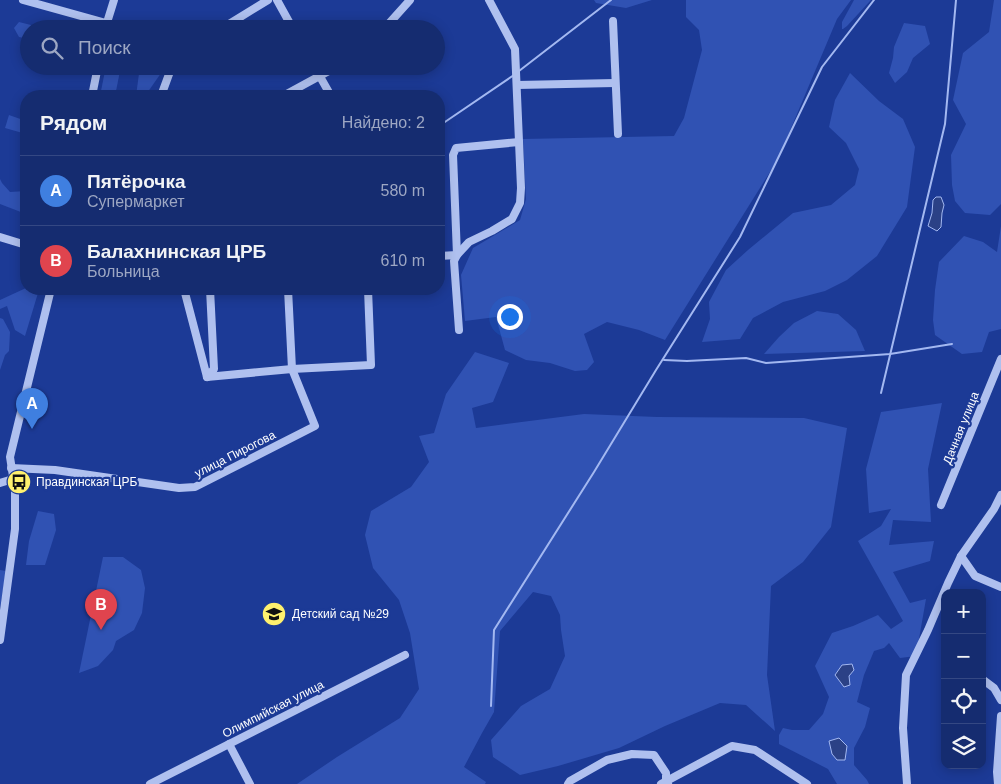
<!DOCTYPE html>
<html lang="ru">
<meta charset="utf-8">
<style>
:root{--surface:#152c70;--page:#1e3475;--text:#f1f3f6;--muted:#9da7c3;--line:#344883;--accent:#d6ab8b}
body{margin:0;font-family:Arial,sans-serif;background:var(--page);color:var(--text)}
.controls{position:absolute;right:15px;bottom:15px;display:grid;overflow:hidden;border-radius:10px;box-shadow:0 2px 12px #0003}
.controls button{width:45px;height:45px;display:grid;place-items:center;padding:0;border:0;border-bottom:1px solid var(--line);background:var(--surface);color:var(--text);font:25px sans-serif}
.you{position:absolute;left:509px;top:316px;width:18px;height:18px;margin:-12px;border:4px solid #fff;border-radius:50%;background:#1a73e8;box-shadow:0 0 0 8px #1a73e833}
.badge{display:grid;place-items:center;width:32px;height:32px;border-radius:50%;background:var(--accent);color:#fff;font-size:16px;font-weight:700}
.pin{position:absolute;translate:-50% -41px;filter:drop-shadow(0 1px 2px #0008)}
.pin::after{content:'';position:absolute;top:26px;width:18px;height:15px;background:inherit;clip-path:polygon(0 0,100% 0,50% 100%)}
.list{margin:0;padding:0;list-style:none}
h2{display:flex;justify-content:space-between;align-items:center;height:65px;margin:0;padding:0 20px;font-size:21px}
h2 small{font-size:16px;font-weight:400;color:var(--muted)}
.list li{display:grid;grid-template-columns:32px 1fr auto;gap:15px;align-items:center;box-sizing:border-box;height:70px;padding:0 20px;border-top:1px solid var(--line)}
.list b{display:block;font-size:19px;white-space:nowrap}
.list p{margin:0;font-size:16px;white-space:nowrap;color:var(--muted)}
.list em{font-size:16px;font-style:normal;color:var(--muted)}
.icon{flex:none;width:28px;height:28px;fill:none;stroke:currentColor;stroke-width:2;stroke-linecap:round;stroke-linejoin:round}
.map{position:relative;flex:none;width:1001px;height:784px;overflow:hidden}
.search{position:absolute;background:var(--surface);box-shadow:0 2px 12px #0003;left:20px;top:20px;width:425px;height:55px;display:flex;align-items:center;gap:12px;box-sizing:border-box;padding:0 18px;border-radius:28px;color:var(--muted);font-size:19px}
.panel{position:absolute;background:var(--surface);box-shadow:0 2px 12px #0003;left:20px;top:90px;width:425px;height:205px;border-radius:20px}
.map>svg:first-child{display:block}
</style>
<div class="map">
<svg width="1001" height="784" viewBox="0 0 1001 784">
<rect width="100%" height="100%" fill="#1c3a96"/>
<!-- green -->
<g fill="#3052b3">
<path d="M594,0H652L626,8L596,3Z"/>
<path d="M686,0H851L837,19L778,159L665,340L639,330L607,322L584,334L594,362L587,370L575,371L550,363L526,360L505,350L496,317L465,321L461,275L473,248L520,220L526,199L523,139L674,136L684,118L702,50L699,30L686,17Z"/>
<path d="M854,0H871L847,26L843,29H842V22Z"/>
<path d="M994,0H1001V204L990,215L965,213L955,201L952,185L951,155L966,124L953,100L963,53L989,32Z"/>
<path d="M19,22L47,29H29V39L19,37L14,28Z"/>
<path d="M904,23L925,26L930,44L913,58L907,72L895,83L889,73L893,58L894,47Z"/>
<path d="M106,66H121L115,96H100Z"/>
<path d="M140,66H166L145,96H136Z"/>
<path d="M850,73L879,101L903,119L915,147L907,207L877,256L847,280L825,291L783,302L753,318L740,339L702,342L710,319L709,302L726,270L748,250L793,213L831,205L855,185L859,169L846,143L829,127L835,100Z"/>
<path d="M9,115L26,121V134L5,128Z"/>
<path d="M0,179L2,183L10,192L26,191V214L0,204Z"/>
<path d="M1001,226V329L989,332L982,352L962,354L935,335L933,320L935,290L939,262L964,236L983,242L997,252Z"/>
<path d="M26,288L34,289L38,293L25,336L15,330L7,306L0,309V300Z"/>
<path d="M817,311L838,314L856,330L865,351L764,354L779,337L794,323Z"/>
<path d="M0,318L3,319L10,332L9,351L5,355L0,370Z"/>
<path d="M475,352L509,363L493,402L472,408L476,428L584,414L657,417L804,418L847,428L831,527L803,562L771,586L767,675L775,731L746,705L720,703L665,726L619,748L558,766L520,775L493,757L491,740L521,706L550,689L565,656L561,630L560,615L551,596L533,592L500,631L494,712L482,733L464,767L486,782L485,784H297L337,757L400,718L419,689L410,633L399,600L373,568L365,535L371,511L411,487L429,462L419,436L434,433L446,394Z"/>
<path d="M942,403L928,469L931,522L893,520L889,545L934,541L930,561L893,572L910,603L926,599L916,656L900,658L889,643L884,648L874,651L864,675L857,702L870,708L865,727L854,748V765L867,780L869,784H837L828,769L779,744V735L783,728L792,730H809L823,714L829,697L815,666L832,633L853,626L878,615L891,629L903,621L858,541L881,526L891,509L869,513L866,469L881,412Z"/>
<path d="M38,511L54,514L56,530L45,565H26L29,541Z"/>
<path d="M103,557H123L141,570L145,588L142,613L134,630L116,641L113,650L98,666L79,673Z"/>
<path d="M0,570L6,571L0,608Z"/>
</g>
<!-- water -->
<g fill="#2b4186" stroke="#a3b8f1">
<path d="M936,197H941L944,205L942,213L941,227L937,231L928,226L932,213L933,200Z"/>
<path d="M852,664L854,670L849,676L850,685L844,687L835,675L842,665Z"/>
<path d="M839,738L847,746L845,760H837L832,754L829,741Z"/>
</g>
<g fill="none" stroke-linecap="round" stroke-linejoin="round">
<!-- stream -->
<g stroke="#a3b8f1" stroke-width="2">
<path d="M519,71L611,0"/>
<path d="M439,126L514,75"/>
<path d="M664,360L687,361L746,358L766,363L890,354L952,344"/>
<path d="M881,393L945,124L956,0"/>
<path d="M491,706L494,630L594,472L656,370L740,237L822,67L874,0"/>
</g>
<!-- minor -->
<g stroke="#afc0ef" stroke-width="8">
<path d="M23,0L106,23"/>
<path d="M277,0L293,29"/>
<path d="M613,21L618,134"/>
<path d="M105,29L114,0"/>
<path d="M221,29L268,0"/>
<path d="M384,29L410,0"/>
<path d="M314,66L331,96"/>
<path d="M517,85L615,83"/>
<path d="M92,96L98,66"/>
<path d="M161,96L172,66"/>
<path d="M283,96L338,66"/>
<path d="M0,237L26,245"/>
<path d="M439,256L457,255L469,242L492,231L512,219L520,203L521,188L515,49L489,0"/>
<path d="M184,289L207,377"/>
<path d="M459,330L454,261L457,255L453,155L456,148L519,142"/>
<path d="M207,377L292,369L371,365L368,289"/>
<path d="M207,377L214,369L210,289"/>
<path d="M11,468L55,470L179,488L195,487L315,426L292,369L288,289"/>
<path d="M0,483L13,479"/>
<path d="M941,505L1001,359"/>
<path d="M961,556L975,576L1001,587"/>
<path d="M0,640L15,529V489L10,457L51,289"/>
<path d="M982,679L994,688L1001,700"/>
<path d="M229,744L250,784"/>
<path d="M150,784L405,655"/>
<path d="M568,784L570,781L607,760L632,754L654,755L666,773V782L668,784"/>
<path d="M661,784L732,746L755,750L807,784"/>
<path d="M907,784L903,728L906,675L928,630L948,583L961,556L994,509L1001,495"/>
<path d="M998,784L997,772L1001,716"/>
</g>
</g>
<!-- icons -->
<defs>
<g id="bus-disc" transform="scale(1.25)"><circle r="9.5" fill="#fff16e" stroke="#1c3a96"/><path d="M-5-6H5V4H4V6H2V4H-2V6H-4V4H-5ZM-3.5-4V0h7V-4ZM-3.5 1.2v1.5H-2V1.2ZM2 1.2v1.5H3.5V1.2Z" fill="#111"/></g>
<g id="school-disc" transform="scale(1.25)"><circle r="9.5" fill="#fff16e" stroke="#1c3a96"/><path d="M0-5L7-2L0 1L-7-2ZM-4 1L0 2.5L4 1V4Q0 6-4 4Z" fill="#111"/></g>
</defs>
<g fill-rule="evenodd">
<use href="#bus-disc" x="19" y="482"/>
<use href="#school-disc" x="274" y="614"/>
</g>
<g text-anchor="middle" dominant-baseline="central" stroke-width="4.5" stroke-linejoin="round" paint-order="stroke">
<!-- street labels -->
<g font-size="12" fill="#fff" stroke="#1c3a96">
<text transform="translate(961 428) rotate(-68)">Дачная улица</text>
<text transform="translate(235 454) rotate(-27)">улица Пирогова</text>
<text transform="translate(273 709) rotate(-27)">Олимпийская улица</text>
</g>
<!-- poi labels -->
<g font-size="12" fill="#fff" stroke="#1c3a96" text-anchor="start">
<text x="36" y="482">Правдинская ЦРБ</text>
<text x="292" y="614">Детский сад №29</text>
</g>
</g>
</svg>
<div class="controls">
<button>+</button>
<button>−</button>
<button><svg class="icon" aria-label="locate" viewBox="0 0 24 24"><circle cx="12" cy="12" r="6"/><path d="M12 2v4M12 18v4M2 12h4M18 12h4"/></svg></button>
<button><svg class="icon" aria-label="layers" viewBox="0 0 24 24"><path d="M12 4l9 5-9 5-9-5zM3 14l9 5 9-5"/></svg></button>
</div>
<div class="you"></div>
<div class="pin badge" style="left:32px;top:429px;background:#3f7fe0">A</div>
<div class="pin badge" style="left:101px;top:630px;background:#e0444e">B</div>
<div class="search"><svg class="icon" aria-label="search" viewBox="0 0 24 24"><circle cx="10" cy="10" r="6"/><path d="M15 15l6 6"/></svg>Поиск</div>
<section class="panel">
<h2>Рядом<small>Найдено: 2</small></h2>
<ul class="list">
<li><span class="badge" style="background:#3f7fe0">A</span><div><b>Пятёрочка</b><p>Супермаркет</p></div><em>580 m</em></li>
<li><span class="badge" style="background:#e0444e">B</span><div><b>Балахнинская ЦРБ</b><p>Больница</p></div><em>610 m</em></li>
</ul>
</section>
</div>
